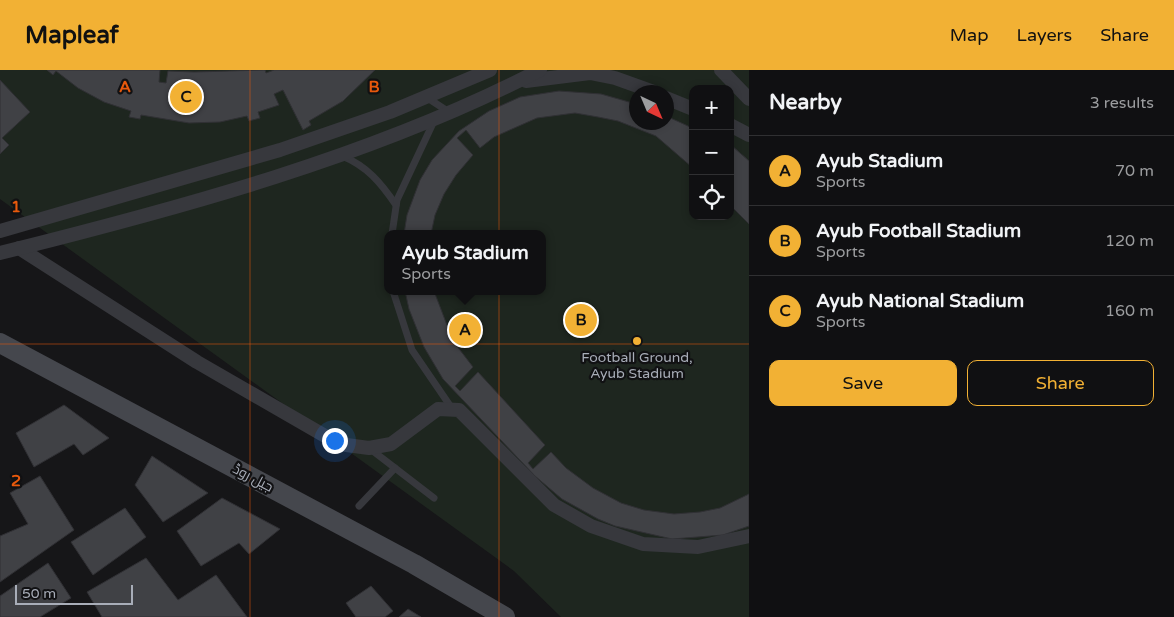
<!DOCTYPE html>
<meta charset="utf-8">
<style>
:root{--surface:#101012;--page:#1e1e20;--text:#f1f3f6;--muted:#9c9d9f;--line:#303032;--accent:#f2b134}
body{margin:0;font-family:"Varela Round",Cairo,sans-serif;background:var(--page);color:var(--text)}
.controls{position:absolute;right:15px;top:15px;display:grid;overflow:hidden;border-radius:10px;box-shadow:0 2px 8px #0003}
.controls button{width:45px;height:45px;display:grid;place-items:center;padding:0;border:0;border-bottom:1px solid var(--line);background:var(--surface);color:var(--text);font:25px sans-serif}
.compass{position:absolute;left:629px;top:15px;width:45px;height:45px;border-radius:50%;background:var(--surface);box-shadow:0 2px 8px #0003;rotate:136deg}
.scale{position:absolute;left:15px;bottom:12px;width:118px;box-sizing:border-box;padding-left:5px;border:2px solid #a8adb8;border-top:0;font-size:14px;line-height:18px;white-space:nowrap;color:#a8adb8;-webkit-text-stroke:4px #111113;paint-order:stroke}
.you{position:absolute;left:334px;top:370px;width:18px;height:18px;margin:-12px;border:4px solid #fff;border-radius:50%;background:#1a73e8;box-shadow:0 0 0 8px #1a73e833}
.badge{display:grid;place-items:center;width:32px;height:32px;border-radius:50%;background:var(--accent);color:#111;font-size:16px;font-weight:700}
.pin{position:absolute;translate:-50% -50%;border:2px solid #fff;box-shadow:0 1px 5px #0006}
.popup{position:absolute;left:384px;top:160px;width:162px;height:65px;box-sizing:border-box;display:grid;place-content:center;border-radius:10px;background:var(--surface);filter:drop-shadow(0 1px 4px #0005);font-size:16px;white-space:nowrap;color:var(--muted)}
.popup b{font-size:19px;color:var(--text)}
.popup::after{content:'';position:absolute;left:50%;top:100%;margin-left:-10px;border:10px solid transparent;border-top-color:var(--surface)}
.list{margin:0;padding:0;list-style:none}
h2{display:flex;justify-content:space-between;align-items:center;height:65px;margin:0;padding:0 20px;font-size:21px}
h2 small{font-size:16px;font-weight:400;color:var(--muted)}
.list li{display:grid;grid-template-columns:32px 1fr auto;gap:15px;align-items:center;box-sizing:border-box;height:70px;padding:0 20px;border-top:1px solid var(--line)}
.list b{display:block;font-size:19px;white-space:nowrap}
.list p{margin:0;font-size:16px;white-space:nowrap;color:var(--muted)}
.list em{font-size:16px;font-style:normal;color:var(--muted)}
.actions{display:flex;gap:10px;padding:15px 20px}
.actions a{flex:1;padding:11px 0;border:1px solid var(--accent);border-radius:10px;text-align:center;font-size:18px;color:var(--accent)}
.actions .main{background:var(--accent);color:#111}
.icon{flex:none;width:28px;height:28px;fill:none;stroke:currentColor;stroke-width:2;stroke-linecap:round;stroke-linejoin:round}
.map{position:relative;flex:none;width:749px;height:547px;overflow:hidden}
header{display:flex;align-items:center;gap:30px;box-sizing:border-box;height:70px;padding:0 25px;background:var(--accent);color:#111}
header strong{font-size:24px}
nav{display:flex;gap:28px;margin-inline-start:auto;font-size:18px}
main{display:flex}
aside{flex:1;background:var(--surface)}
.map>svg:first-child{display:block}
</style>
<header>
<strong>Mapleaf</strong>
<nav><a>Map</a><a>Layers</a><a>Share</a></nav>
</header>
<main>
<div class="map">
<svg width="749" height="547" viewBox="0 0 749 547">
<rect width="100%" height="100%" fill="#161618"/>
<!-- green -->
<path fill="#1e261f" fill-rule="evenodd" d="M0,0H749V547H561L514,501L0,129ZM693,19H730V146H693ZM636,22H666V52H636ZM388,164H542V221H388Z"/>
<!-- building -->
<g fill="#404145" stroke="#303034">
<path d="M47,0H160L159,12L166,13L168,1L194,2L265,0L266,3L274,0H375L343,31L309,51L311,55L303,60L283,20L274,24L279,35L258,42L260,48L249,51L247,46L220,52L189,53L141,45L140,49L129,47L131,41L104,32L78,18L56,1L53,5Z"/>
<path d="M0,10L30,42L2,68L9,75L0,84Z"/>
<path d="M559,21L601,24L636,34V52H666V46L688,56L693,60V98L656,66L618,51L598,47L575,43L537,48L494,67L480,78L466,60L457,68L473,85L456,105L444,124L435,145L431,164H404L407,145L420,110L432,90L459,61L489,41L520,27Z"/>
<path d="M732,76L749,91V154L730,135V78Z"/>
<path d="M732,76L749,91V154L730,135V78Z"/>
<path d="M405,221H434L453,271L473,297L455,316L460,321L478,302L545,375L528,393L533,399L551,382L566,398L593,418L621,433L644,440L674,444L700,442L720,438L749,424V456L723,465L672,469L615,456L598,449L562,429L535,406L443,309L424,277L409,239Z"/>
<path d="M64,335L109,368L83,385L74,374L34,397L16,363Z"/>
<path d="M152,386L208,423L163,452L135,415Z"/>
<path d="M40,406L74,460L0,512V466L28,454L10,423Z"/>
<path d="M222,428L280,459L249,484L239,473L201,496L177,461Z"/>
<path d="M125,438L146,467L93,505L71,472Z"/>
<path d="M146,488L178,530L216,505L247,547H102L87,522Z"/>
<path d="M48,493L71,528L40,547H0V526Z"/>
<path d="M371,516L393,541L385,547H356L346,533Z"/>
<path d="M408,539L421,547H399Z"/>
</g>
<g fill="none" stroke-linecap="round" stroke-linejoin="round">
<!-- lane -->
<g stroke="#37383d" stroke-width="7">
<path d="M426,27L449,42"/>
<path d="M342,86C367,96 381,113 396,135"/>
<path d="M392,164L397,130L434,51"/>
<path d="M393,221L412,280L453,340"/>
<path d="M369,378L434,428"/>
<path d="M359,436L395,398"/>
</g>
<!-- street -->
<g stroke="#37383d" stroke-width="14">
<path d="M721,0L749,29"/>
<path d="M526,11L590,3L615,8L654,22"/>
<path d="M666,28L693,39"/>
<path d="M730,55L749,65"/>
<path d="M0,161L280,80L390,42L490,0"/>
<path d="M19,178L197,292L339,374L369,378L391,374L438,339L459,340L554,435L591,456L643,474L698,477L749,466"/>
<path d="M0,183C181,138 374,86 540,0"/>
</g>
<!-- secondary -->
<path stroke="#45474d" stroke-width="20" d="M0,273L414,494L505,547"/>
</g>
<!-- grid -->
<path fill="none" stroke="#e8590c" stroke-width="1" stroke-opacity="0.55" d="M250,0V547M499,0V547M0,274H749"/>
<!-- markers -->
<circle fill="#f2b134" stroke="#111113" stroke-width="2" cx="637" cy="271" r="5"/>
<g text-anchor="middle" dominant-baseline="central" stroke-width="4.5" stroke-linejoin="round" paint-order="stroke">
<!-- poi labels -->
<g font-size="14" fill="#a8adb8" stroke="#111113">
<text x="637" y="287">Football Ground,<tspan x="637" dy="16">Ayub Stadium</tspan></text>
</g>
<!-- street labels -->
<g font-size="14" fill="#a8adb8" stroke="#111113">
<text transform="translate(253 408) rotate(28)">جیل روڈ</text>
</g>
</g>
<g font-size="16" text-anchor="middle" font-weight="bold" fill="#e8590c" stroke="#111113" stroke-width="4.5" stroke-linejoin="round" paint-order="stroke">
<text x="125" y="22">A</text>
<text x="374" y="22">B</text>
<text x="16" y="142">1</text>
<text x="16" y="416">2</text>
</g>
</svg>
<div class="controls">
<button>+</button>
<button>−</button>
<button><svg class="icon" aria-label="locate" viewBox="0 0 24 24"><circle cx="12" cy="12" r="6"/><path d="M12 2v4M12 18v4M2 12h4M18 12h4"/></svg></button>
</div>
<svg class="compass" viewBox="-18 -18 36 36"><path d="M0-13l5 13h-10z" fill="#e53935"/><path d="M0 13l5-13h-10z" fill="#9c9d9f"/></svg>
<div class="scale">50 m</div>
<div class="you"></div>
<div class="pin badge" style="left:465px;top:260px">A</div>
<div class="popup"><b>Ayub Stadium</b>Sports</div>
<div class="pin badge" style="left:581px;top:250px">B</div>
<div class="pin badge" style="left:186px;top:27px">C</div>
</div>
<aside>
<h2>Nearby<small>3 results</small></h2>
<ul class="list">
<li><span class="badge">A</span><div><b>Ayub Stadium</b><p>Sports</p></div><em>70 m</em></li>
<li><span class="badge">B</span><div><b>Ayub Football Stadium</b><p>Sports</p></div><em>120 m</em></li>
<li><span class="badge">C</span><div><b>Ayub National Stadium</b><p>Sports</p></div><em>160 m</em></li>
</ul>
<div class="actions"><a class="main">Save</a><a>Share</a></div>
</aside>
</main>
